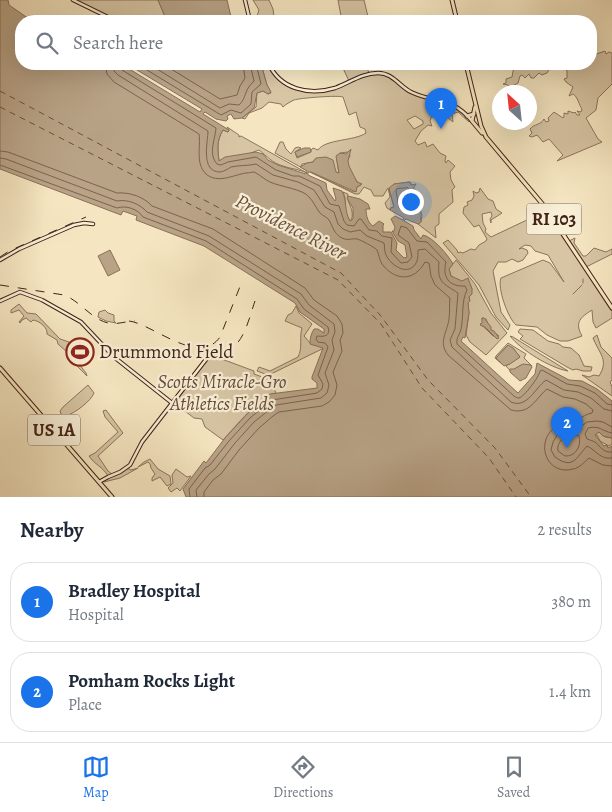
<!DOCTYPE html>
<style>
:root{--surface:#fff;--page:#f2f2f3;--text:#1f2937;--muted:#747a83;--line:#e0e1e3;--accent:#1a73e8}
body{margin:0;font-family:Alegreya,serif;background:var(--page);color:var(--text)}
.compass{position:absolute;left:492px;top:85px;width:45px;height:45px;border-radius:50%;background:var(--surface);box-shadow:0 5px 20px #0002;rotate:333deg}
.you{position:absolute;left:410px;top:201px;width:18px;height:18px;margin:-12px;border:4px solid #fff;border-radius:50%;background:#1a73e8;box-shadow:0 0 0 8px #1a73e833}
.badge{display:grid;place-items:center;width:32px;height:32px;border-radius:50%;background:var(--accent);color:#fff;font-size:16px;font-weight:700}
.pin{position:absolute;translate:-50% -41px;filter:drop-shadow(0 1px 2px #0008)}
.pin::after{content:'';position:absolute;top:26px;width:18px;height:15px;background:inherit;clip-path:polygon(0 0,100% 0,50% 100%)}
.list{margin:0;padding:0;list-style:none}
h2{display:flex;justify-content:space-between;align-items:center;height:65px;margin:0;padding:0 20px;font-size:21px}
h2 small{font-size:16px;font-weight:400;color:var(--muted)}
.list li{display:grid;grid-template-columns:32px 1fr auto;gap:15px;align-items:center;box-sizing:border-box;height:80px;margin:0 10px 10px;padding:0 10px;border:1px solid var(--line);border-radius:20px}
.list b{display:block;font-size:19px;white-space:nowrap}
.list p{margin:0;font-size:16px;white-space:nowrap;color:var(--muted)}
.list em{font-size:16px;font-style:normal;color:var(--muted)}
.icon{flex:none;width:28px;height:28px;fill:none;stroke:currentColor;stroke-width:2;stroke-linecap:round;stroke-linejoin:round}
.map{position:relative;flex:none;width:612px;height:497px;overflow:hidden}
.search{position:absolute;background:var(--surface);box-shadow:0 5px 20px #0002;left:15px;right:15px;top:15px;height:55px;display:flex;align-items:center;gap:12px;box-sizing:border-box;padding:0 18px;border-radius:20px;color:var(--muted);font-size:19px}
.sheet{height:245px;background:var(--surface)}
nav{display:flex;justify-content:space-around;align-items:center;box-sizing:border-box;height:70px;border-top:1px solid var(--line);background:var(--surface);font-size:14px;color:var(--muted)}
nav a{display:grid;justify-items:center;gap:2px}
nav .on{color:var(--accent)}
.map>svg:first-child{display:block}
</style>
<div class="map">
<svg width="612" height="497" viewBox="0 0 612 497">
<rect width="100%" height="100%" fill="#f5e6c1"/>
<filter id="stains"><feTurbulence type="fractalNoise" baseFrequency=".004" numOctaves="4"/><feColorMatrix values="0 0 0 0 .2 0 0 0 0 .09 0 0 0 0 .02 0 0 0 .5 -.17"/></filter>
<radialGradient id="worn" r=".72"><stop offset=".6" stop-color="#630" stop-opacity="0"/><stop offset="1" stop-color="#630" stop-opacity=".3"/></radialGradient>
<!-- green -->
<g fill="#d7c5a4" stroke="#8c745c" fill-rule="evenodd">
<path d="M73,0H158L167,21H185H116Z"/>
<path d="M253,0H269L273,9L274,17L259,19L257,16L259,10Z"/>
<path d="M338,0H364L369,21H342Z"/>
<path d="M605,51L606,54L609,52L612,53V84L598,98L596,110L586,118L598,139L602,142L557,161L563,155L549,139L543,142L537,135L532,137L529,136L532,133L530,129C534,124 541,125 544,119L546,122L549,121L548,118L554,112L563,118L564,117V113L568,114V111L574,113L575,112L577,115H580L577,111L581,112L582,109C579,105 578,97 573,94L569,96L573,87L566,82L564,79L567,78V71L562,64H591V56Z"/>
<path d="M261,64H269L281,81L302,90H321L335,87L349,81L341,64H368L367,69L370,74H386L413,93L454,105L471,120L469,122L458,112L452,114L453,122L435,107L430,121L432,126L428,125L421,131L415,141L418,145L425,142L427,147L433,144L440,153L446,156L445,161L446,163L448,160L455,166L450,172L451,180L455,187L452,190L453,202L439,214V224L435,227L436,238L418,224L421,222L422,215L419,209L409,206V202L414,200L416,190H413L414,188L410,182L394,184L389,190L394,207L390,208V210L387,208L385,203L390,197L388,188L383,196H374L371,190L364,187L359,194H355L310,172L353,192L356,191L357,187L361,185C354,180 350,170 347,161L350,156L348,152L340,153L337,161L339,174L315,159L313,162L302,164L301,167L306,170L275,153L280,142H283L286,149L291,154L295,148L298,147L301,148L295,152L297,158L311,152V150L313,148L318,150C325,139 355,141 366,133L365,129L360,127L356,112L349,115L343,97C338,95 300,98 294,100C290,102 286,104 283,107L281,104L269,102L262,108L249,113L245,119L242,118L256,107L257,93L263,91L268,94L271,93L267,85ZM415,116L423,121V124L414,129L407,120Z"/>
<path d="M509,64H562L551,66L547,73L542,75L539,73L534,78H531L529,74L525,78L522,75L520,76L518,83L510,87L508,85L503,84L506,83V79L512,77L514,66Z"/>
<path d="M227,127L239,135V137L241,136L307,173C299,169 291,169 283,166C272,163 267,156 259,150C255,151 252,153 248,154C236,158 230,155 219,161C218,150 216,141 223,130L228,132L229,130Z"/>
<path d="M480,188L488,199L493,201L496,209L502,213L491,220V223L490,219L492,216L491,212L482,214L483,223L486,229L485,232L491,237L548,210L569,241L575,238L574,243L583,256H586L594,248L606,252L612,249V254L586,267L612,308V318L596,328L593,322L592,310C581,317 574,322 582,336L568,341H560L547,335L537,327L516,325C508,318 497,288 501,278L543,260L550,263L564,282L548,255L535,251L531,246L525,245L519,249L522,248L527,250L528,253L523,260L518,262L512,259L506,262H498L493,271L501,312L510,325L508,330L496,317L479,285L443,243L448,240L457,250L458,253L460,252L463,253L471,249L475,250L479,245L486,241L487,239L479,225L474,227L463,213L464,207L468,205L467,202L472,200L474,196L473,191L476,193L479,192Z"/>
<path d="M343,192L348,194C345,202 356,209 351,221C342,214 348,201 343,192Z"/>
<path d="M456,260L475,284L491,313L507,333L486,355L470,342L466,335L469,313L468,303L470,301L469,298L472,289L470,284L460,281L451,276L449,269ZM482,318L486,319L491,330L499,336H493L486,329L480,324L483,323Z"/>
<path d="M19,304L27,313L36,314L60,339L69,342V348L77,341L91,356L82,364L70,352L86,373L87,376L72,361L67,352L58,344L57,340L47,334C48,328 40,321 33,320L31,322L26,318L22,320L20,323L19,322L24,316L19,310L11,313V310Z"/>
<path d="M296,306L299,313L312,324L304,336L311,344L323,346L324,348L271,374L268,375L257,371L259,367L270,371L298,357C303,348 299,337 302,328L285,321L288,315L292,313Z"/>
<path d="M105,310L108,313L114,315V321L116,323L106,321L98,317L99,312Z"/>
<path d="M520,329L533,330L548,341L559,344L563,347L571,348L579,355L584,366L592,367L591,371H583L576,369L573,370L567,367L520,339L523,336L518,332Z"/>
<path d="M597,335L601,347L612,358V380L610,382L612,387V396L582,375L589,377L594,375L599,376C609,360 600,355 593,338Z"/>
<path d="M510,336L513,337L568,371C550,368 521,350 510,336Z"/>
<path d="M508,343L526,354L524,358L532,366L521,365L510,372L513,374L506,366L520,357L513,348L507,346L496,358L503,365L495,358L496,356Z"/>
<path d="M211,355L254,371V374L265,378L268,376L276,393C259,397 235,427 223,440L205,427L202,419L194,418L177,405L179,402L177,400Z"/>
<path d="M88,385L94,393C91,401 75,413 66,416L61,414L60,411L63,407Z"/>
<path d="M106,410L123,433L98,456L108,471L113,475L127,468L131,470L138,468L120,478L104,482L102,480L108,476C103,467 94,464 89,456L95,453L118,432L105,417L103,411Z"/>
<path d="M597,432H600L605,437L612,438V444L609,446L600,441L597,435H595Z"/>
<path d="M150,459L158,469L170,476L171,484L167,486L160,477L152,481V478L155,474L151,468L150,464L148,462L138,467L144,462Z"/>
<path d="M176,469L187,477L191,476L180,491L177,488L171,492L168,488L173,483L172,475Z"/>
</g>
<!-- water -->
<g fill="#b8a387" stroke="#896f59">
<path d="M0,0H8L9,5L32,21H21V64H121L200,112L202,109L127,64H261L267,85L271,92L268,94L263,91L257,93L254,108L242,118L234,119L231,114L227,116L228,119L226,121L216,119L205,112L203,114L229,130L228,132L223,130C216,141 218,150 219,161L225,157L256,152L263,154L268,160L278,165L306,174L307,171L300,167L307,163L313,162L316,158L326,157L333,160L336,172L339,173L336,156L340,153L346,154L351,149L348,161L349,166L357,182L362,184L357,187L356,192L311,172H308V175L326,183L327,190L335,201L336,199L333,188L342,191C347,200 344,211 350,221L353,219V208L347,198L348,196L360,199L368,204L370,209H366C366,216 368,223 373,226L379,221L384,224L383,225V232H391L397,243L396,250L404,258L407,257L405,245L398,241L392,231H394L395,227L391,219L395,216L403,220L404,218L390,210L391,208L394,207L389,188L394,184L410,182L411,185L416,184L413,189L417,191C418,197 413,200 409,203L411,207H417L421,211V222L418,224L406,219L404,221L413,226L414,230L421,239L423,235C433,237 448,255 453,264L449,269L451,276L462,281L468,278L472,289V294L469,297L470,301L468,303L469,313L465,338L463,337L461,341L518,393L535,374L537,363L569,380L582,381L597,389L612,401V438L603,436L599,432L595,435L604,446L607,445L608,448L612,446V497H186L183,489L204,461L206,463L225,438L247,414L270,394L317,388V383L312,379V377L323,348L310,344C310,338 311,334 314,329H318L324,333V329L300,312L295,303L204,246L136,220L137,216L123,211L121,215L0,169Z"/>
<path d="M158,0H227L232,21H167Z"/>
<path d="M304,148H310L311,152L297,157L295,152Z"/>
<path d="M110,250L120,270L108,276L98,256Z"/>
<path d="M482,318H484L491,327V330L494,331L499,338L497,339L485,327L480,325L482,323Z"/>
<path d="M508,345L513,348L520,357L510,364L504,366L496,358Z"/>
<path d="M523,364L531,365L532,367L526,378L520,381L510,372V369H514Z"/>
</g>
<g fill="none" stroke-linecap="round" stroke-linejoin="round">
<!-- shore -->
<g stroke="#7d624e" stroke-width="1">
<path d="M105,64L107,74L114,82L199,134C201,147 195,163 206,174C218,184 233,175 246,173C249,173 252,172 254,172C259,174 265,180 270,182C281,187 303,189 309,197C314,202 316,208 320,213C323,216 327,217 329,220C333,227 334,234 342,238C348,241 352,238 357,239C359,239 376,248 377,250C379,254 379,259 382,264C395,281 414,282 425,262L429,263L431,276L435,285L450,298C449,305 450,312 449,319C447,333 438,342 448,355L511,410C530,415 535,399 547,389L563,397L575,399L586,404L593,410L592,413C586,414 583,417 578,419C569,423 562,420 553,429C535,445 548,476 573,469C580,468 584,462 589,458L603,465L612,466"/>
<path d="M113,64L114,71L118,75L208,131C208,141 200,172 220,172C225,171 228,169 231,167C239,165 248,166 256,164L273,175L298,182L314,190L325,207L334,212L338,224L343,229L350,232L360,230L367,236L384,243C385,247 384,251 386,255C391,266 410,278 417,261C418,258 418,253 418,250L425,249L439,262C437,283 443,283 458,293L455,329L450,340L452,347L511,402C527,409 535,388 546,380L564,390L578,392L591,398L604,409L612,411"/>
<path d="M119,64L122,70L216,128C215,140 208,154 217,164L221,165L228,162L256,157L276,170L293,176H299L320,186L330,204L339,206L344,221L347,225L354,226L359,219H361L369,230L377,231L382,236L392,238L391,252L401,263L408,262L412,257L409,243L398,235L401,226L407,228L417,241L427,242L446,262C442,277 449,287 465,286L467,290C461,302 464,315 461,329C460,335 456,337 457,344L515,397C516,397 517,398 519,398C524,397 539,377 540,371L542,370L567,384L580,386L595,393L607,404L612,405"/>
<path d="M137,64L221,115L231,110L241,113L251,104L252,92L261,84L256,64"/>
<path d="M149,64L220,108L229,104L239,105C247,98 243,91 254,81L250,64"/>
<path d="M163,64L220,99L237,95L240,86L245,78L243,64"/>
<path d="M0,151L8,152L117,193C130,192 144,197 152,206L213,229L305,288L314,300L337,316L342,324L343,333L340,340L342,351L333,372L337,385L335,395L329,402L322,406L279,412L273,416L259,428L239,450L221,474L213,480L204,492V497"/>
<path d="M0,158L6,159L117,201C128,199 140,204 147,212L209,236L301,294L309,305L334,324L335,332L332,340L334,350L325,373L329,385L327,393L321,398L276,405L269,410L254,422L235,443L215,469L209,474L196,490L197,497"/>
<path d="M0,165L117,208C126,205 138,209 143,217L206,241L297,299L304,309L328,327C331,336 324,337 317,336L316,339L318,342L325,343L328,347L318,375L323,384L322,389L317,393L272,400L250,418L229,441L210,465L205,468L189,489L190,497"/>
<path d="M408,188L411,195L405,199V208L402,210L399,208L396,191L397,189Z"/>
<path d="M612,427L603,422L597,421L587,422L579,428L573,427L566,429L558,434L553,442L551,450L555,457C573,470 576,458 587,446C596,450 600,460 612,458"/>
<path d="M612,433C601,431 600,425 588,428L585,434L587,439C590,440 593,441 595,442C601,447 603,453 612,452"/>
<path d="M573,434L579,436C582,446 575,457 565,456L558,451C556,442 565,436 573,434Z"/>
</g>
<!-- stream -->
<g stroke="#896f59" stroke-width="1">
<path d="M583,279V283"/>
<path d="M573,294L582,285"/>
</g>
<!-- ferry -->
<g stroke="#6b4f3d" stroke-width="1" stroke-dasharray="6 5" stroke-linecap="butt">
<path d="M0,91L341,273L381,316L428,380L495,448L531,497"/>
<path d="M0,107L338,280L381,324L422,388L489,458L516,497"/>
</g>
<!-- secondary casing -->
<g stroke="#422215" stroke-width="4.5">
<g id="secondary">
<path d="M73,0L116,21"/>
<path d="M245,0L250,21"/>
<path d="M269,64C280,89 309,96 335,88C349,83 362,73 378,73C393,73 399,86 411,92C436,104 451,96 472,121"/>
<path d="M0,260L19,249L74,225L84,223L93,224"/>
<path d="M0,301L20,292L42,300L81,322L114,357L172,403"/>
<path d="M99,482L108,477L120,472L130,465L142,442L211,353"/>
</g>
</g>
<!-- primary casing -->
<g stroke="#422215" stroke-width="5">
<g id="primary">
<path d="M452,0L457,21"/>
<path d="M466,64L481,126L486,137L545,207L612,308"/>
<path d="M475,107L472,121L482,133"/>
<path d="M467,116L474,114"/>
<path d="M0,368L112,497"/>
</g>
</g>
<!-- secondary -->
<use href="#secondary" stroke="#f8efd7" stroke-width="2.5"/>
<!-- primary -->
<use href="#primary" stroke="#f5e6c1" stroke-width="3"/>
<!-- rail -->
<g stroke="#422215" stroke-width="1" stroke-dasharray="9 9" stroke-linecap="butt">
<path d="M0,257L9,251L86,217"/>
<path d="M0,285L64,295C80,301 91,319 108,323C117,325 126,321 135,321"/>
<path d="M129,321C153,324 199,367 220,337L241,284"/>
<path d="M205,349C213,350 221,352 229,349C244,344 250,315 255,301"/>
</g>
</g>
<!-- icons -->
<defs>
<g id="stadium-ring" transform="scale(1.4375)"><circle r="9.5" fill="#f8efd7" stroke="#8f2418" stroke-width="1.5"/><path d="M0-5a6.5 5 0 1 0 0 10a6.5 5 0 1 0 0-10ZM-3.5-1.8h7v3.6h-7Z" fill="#8f2418"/></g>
</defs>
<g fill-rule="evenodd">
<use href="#stadium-ring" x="80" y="352"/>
</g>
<g text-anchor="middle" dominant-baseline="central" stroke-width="4.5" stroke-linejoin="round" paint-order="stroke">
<!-- shield labels -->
<g fill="#f8efd7" stroke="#79604f" stroke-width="1">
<rect x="526.5" y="203.5" width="55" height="31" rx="4"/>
<rect x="28" y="414.5" width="52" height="31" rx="4"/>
</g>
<g font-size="18" font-weight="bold" fill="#422215">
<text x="554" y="219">RI 103</text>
<text x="54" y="430">US 1A</text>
</g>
<!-- poi labels -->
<g font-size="19" fill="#422215" stroke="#f8efd7" text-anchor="start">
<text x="99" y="352">Drummond Field</text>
</g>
<!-- park labels -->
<g font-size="19" font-style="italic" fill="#674b39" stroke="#f8efd7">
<text x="222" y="382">Scotts Miracle-Gro<tspan x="222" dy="22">Athletics Fields</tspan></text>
</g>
<!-- water labels -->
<g font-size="20" font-style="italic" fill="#6b4f3d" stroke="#f8efd7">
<text transform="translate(291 227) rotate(27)">Providence River</text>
</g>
</g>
<rect width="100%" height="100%" filter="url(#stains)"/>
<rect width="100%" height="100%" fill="url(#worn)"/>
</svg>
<svg class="compass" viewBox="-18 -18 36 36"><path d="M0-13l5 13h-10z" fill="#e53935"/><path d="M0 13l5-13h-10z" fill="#747a83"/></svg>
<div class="you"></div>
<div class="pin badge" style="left:441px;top:129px">1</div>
<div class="pin badge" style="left:567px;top:448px">2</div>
<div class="search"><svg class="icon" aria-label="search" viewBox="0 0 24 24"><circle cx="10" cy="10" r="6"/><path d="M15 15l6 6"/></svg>Search here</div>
</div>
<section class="sheet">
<h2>Nearby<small>2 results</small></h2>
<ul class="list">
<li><span class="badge">1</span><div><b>Bradley Hospital</b><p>Hospital</p></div><em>380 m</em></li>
<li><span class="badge">2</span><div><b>Pomham Rocks Light</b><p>Place</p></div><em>1.4 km</em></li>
</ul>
</section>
<nav>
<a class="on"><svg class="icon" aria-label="map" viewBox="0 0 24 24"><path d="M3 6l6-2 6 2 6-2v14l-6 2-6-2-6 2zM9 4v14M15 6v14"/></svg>Map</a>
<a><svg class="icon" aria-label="directions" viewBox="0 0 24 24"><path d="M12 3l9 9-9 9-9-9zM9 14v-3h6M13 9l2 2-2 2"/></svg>Directions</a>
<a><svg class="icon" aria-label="saved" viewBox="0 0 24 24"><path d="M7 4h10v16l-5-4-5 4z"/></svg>Saved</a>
</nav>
